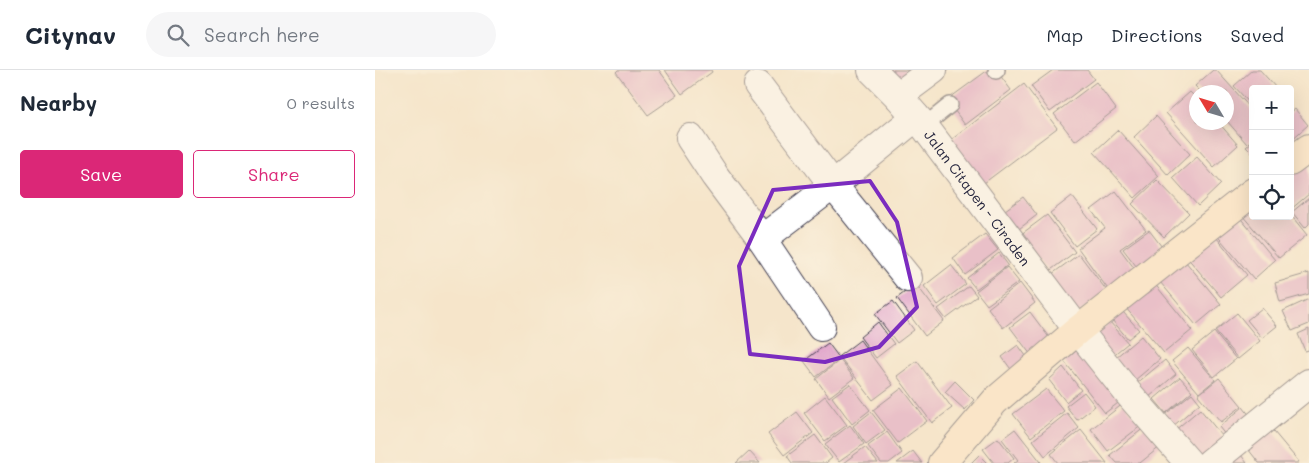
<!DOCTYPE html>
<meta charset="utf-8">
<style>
:root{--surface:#fff;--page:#f6f6f7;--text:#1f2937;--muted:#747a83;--line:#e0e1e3;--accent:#db2777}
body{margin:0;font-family:Mali,sans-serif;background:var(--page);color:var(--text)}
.controls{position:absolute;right:15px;top:15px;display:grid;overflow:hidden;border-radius:5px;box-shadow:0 5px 20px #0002}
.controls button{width:45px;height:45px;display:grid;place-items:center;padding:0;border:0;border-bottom:1px solid var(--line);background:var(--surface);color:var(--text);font:25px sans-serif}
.compass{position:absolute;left:814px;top:15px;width:45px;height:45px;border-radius:50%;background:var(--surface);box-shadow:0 5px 20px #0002;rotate:308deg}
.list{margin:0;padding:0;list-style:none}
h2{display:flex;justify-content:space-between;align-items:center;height:65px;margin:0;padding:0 20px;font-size:21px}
h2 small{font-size:16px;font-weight:400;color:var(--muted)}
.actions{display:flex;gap:10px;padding:15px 20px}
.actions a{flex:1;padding:11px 0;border:1px solid var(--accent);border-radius:5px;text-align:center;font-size:18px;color:var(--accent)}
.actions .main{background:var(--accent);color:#fff}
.icon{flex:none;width:28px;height:28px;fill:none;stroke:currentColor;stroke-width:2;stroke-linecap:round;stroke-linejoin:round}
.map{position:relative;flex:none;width:934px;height:393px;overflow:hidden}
header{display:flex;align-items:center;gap:30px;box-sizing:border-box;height:70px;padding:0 25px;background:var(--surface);border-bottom:1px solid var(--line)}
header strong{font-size:24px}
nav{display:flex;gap:28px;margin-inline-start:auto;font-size:18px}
.search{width:350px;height:45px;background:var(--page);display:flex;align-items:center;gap:12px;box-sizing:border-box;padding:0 18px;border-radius:28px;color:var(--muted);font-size:19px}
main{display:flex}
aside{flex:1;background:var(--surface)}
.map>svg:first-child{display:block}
</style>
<header>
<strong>Citynav</strong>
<div class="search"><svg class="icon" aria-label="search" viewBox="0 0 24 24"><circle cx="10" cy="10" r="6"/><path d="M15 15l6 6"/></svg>Search here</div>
<nav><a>Map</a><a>Directions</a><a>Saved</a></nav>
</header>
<main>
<aside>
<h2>Nearby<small>0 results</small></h2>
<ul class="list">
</ul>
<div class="actions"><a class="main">Save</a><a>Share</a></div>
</aside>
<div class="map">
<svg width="934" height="393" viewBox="0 0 934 393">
<rect width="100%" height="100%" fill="#fcf5e5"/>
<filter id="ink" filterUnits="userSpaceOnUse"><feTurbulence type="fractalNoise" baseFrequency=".02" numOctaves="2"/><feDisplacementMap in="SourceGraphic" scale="10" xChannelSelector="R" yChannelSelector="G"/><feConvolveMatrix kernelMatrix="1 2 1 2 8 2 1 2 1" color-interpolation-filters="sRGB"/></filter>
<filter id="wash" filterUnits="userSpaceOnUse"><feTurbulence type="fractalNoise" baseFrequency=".0096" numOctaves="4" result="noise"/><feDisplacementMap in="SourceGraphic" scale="20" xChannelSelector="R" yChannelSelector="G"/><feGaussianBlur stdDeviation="1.12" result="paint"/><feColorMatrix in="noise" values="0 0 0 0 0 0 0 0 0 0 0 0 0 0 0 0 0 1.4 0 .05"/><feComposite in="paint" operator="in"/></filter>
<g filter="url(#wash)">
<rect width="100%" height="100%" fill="#f5e5cb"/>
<g id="blocks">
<!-- building -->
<g fill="#da92c5">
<path d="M243,0H284L302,25L273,45L241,2Z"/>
<path d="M290,0H336L337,2L307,24Z"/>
<path d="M512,0H546L524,16Z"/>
<path d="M613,0H621L636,20L590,55L572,30Z"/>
<path d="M678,0H712L719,9L675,42L656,16Z"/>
<path d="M838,0H841L878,41V68L872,74L852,51V22H826L820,16Z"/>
<path d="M877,0H885L902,19H878V37L859,16Z"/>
<path d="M721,12L741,39L700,71L679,44Z"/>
<path d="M649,14L682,58L609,113L576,70Z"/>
<path d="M815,22L822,29V52H843L863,75L839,97L791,43Z"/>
<path d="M920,39L933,55L915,71V43Z"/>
<path d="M781,46L815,84L793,105L759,67Z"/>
<path d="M743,60L784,106L760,128L719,82Z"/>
<path d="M878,71V84L871,77Z"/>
<path d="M822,87L846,114L823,136L798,108Z"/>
<path d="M934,87V124L915,140V103Z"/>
<path d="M782,110L814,143L789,167L757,134Z"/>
<path d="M741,121L771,160L745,179L762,202L735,222L703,178L730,158L716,140Z"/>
<path d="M697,126L722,159L700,176L675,143Z"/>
<path d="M648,127L662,145L640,162L626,143Z"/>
<path d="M934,128V154L930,158L917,142Z"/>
<path d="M878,134V146H915V144L932,165L904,188L866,144Z"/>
<path d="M862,144L900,190L879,209L840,163Z"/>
<path d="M672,145L700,182L673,202L645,165Z"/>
<path d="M774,160L790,181L765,201L748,179Z"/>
<path d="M837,162L872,205L846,227L810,185Z"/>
<path d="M610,164L623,180L590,205L578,188Z"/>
<path d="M624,183L633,195L601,219L592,208Z"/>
<path d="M704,184L732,221L701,244L673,207Z"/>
<path d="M805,185L846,234L821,255L780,206Z"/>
<path d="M576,195L591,214L563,235L549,216Z"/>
<path d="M632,197L644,212L612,235L601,221Z"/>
<path d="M934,203V224L905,232L900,213Z"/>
<path d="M645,213L660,233L628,258L613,238Z"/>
<path d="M779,213L817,260L789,283L750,237Z"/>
<path d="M541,214L569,251L550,266L522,228Z"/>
<path d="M594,216L602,226L571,249L563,239Z"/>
<path d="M934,229V254L917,261L908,241Z"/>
<path d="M518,231L539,260L522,273L500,244Z"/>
<path d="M887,238L902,256L887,268L872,250Z"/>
<path d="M655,242L676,270L656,285L635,257Z"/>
<path d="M748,242L764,260L753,269L737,250Z"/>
<path d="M862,243L885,271L863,289L840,261Z"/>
<path d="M503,252L519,274L501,288L485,267Z"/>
<path d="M735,252L753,273L731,291L714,270Z"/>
<path d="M934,259V280L930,281L923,264Z"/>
<path d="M839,262L861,289L839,307L817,280Z"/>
<path d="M766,266L785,289L753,316L734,293Z"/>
<path d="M485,270L518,315L498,330L464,286Z"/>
<path d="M453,273L465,289L441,307L429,291Z"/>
<path d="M643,275L654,290L638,302L627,287Z"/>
<path d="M706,277L747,330L730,343L689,291Z"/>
<path d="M813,278L840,310L824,323L797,291Z"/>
<path d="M465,290L479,308L454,327L441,309Z"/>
<path d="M790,290L801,304L773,328L761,314Z"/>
<path d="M542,291L577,338L557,353L522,306Z"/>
<path d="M688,297L706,320L691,332L674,310Z"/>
<path d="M805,307L817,321L791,343L779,329Z"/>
<path d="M844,308L867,336L846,352L823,325Z"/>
<path d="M580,311L599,330L590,340L570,322Z"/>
<path d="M475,314L495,340L477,354L457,327Z"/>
<path d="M527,318L552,351L523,373L498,340Z"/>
<path d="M671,319L689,341L656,367L638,344Z"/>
<path d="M709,322L720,336L702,350L691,336Z"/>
<path d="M817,323L825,333L797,357L788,346Z"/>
<path d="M450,326L472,355L450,371L429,343Z"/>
<path d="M749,333L767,355L733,381L716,359Z"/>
<path d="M868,337L879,351L855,371L844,357Z"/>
<path d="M825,339L852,372L827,393L799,361Z"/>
<path d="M422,342L438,363L409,385L393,364Z"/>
<path d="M496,342L510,360L491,374L478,356Z"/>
<path d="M692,343L704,358L670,386L658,370Z"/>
<path d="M889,350L924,392L923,393H884L866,370Z"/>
<path d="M475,355L489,374L464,392L450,374Z"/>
<path d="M770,357L786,376L765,393H742L735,385Z"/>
<path d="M640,359L666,392L664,393H639L643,390L627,369Z"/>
<path d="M706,360L732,393H683L676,384Z"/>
<path d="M512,362L527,383L514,393H506L493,376Z"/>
<path d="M440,365L457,388L451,393H417L412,386Z"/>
<path d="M623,368L639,388L633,393H619L608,379Z"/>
<path d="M490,377L503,393H468Z"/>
<path d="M374,381L385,393H361Z"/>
<path d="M538,381L547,393H522Z"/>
<path d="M863,381L872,393H848Z"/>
<path d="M604,385L612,393H596Z"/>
</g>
</g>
</g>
<g filter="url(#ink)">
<use href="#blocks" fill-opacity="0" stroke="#423f51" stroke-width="1"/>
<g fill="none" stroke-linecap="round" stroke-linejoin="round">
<!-- lane casing -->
<g stroke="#423f51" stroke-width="18">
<g id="lane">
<path d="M621,1L622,0"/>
<path d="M549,56L575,35"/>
</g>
</g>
<!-- street casing -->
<g stroke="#423f51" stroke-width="30">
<g id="street">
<path id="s1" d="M497,0L523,26L549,56L703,260L753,323L814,393"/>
<path d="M383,15L458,115L533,208"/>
<path d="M523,26L558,0"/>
<path d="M315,68L340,106L387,169L458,115L541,47"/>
<path d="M387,169L446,257"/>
<path d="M835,393L934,313"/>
</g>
</g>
<!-- secondary casing -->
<g stroke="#423f51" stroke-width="30">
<g id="secondary">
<path d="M915,92L934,78"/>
<path d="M567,393L620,331L703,260L878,122"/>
</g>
</g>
<!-- lane -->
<use href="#lane" stroke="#fff" stroke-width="15"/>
<!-- street -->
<use href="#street" stroke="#fff" stroke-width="28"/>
<!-- secondary -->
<use href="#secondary" stroke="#fee5c5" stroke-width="28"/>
</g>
</g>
<!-- marked area -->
<path d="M0 0H934V393H0ZM495,111L522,152L542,237L504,277L450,292L375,284L364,196L398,120Z" fill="#f5e5cb" fill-opacity=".55" fill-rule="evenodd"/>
<path fill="none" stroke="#7b2cbf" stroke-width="4" stroke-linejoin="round" d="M495,111L522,152L542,237L504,277L450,292L375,284L364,196L398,120Z"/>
<g text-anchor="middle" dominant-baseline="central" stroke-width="5" stroke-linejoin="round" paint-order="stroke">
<!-- street labels -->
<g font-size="14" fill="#22223b" stroke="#fcf5e5">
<text stroke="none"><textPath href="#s1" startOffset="166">Jalan Citapen - Ciraden</textPath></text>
</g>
</g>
</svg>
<div class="controls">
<button>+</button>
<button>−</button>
<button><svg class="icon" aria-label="locate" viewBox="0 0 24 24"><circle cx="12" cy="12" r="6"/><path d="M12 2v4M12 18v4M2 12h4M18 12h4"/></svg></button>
</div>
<svg class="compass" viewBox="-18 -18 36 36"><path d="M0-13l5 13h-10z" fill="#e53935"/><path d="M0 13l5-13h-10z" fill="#747a83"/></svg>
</div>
</main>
